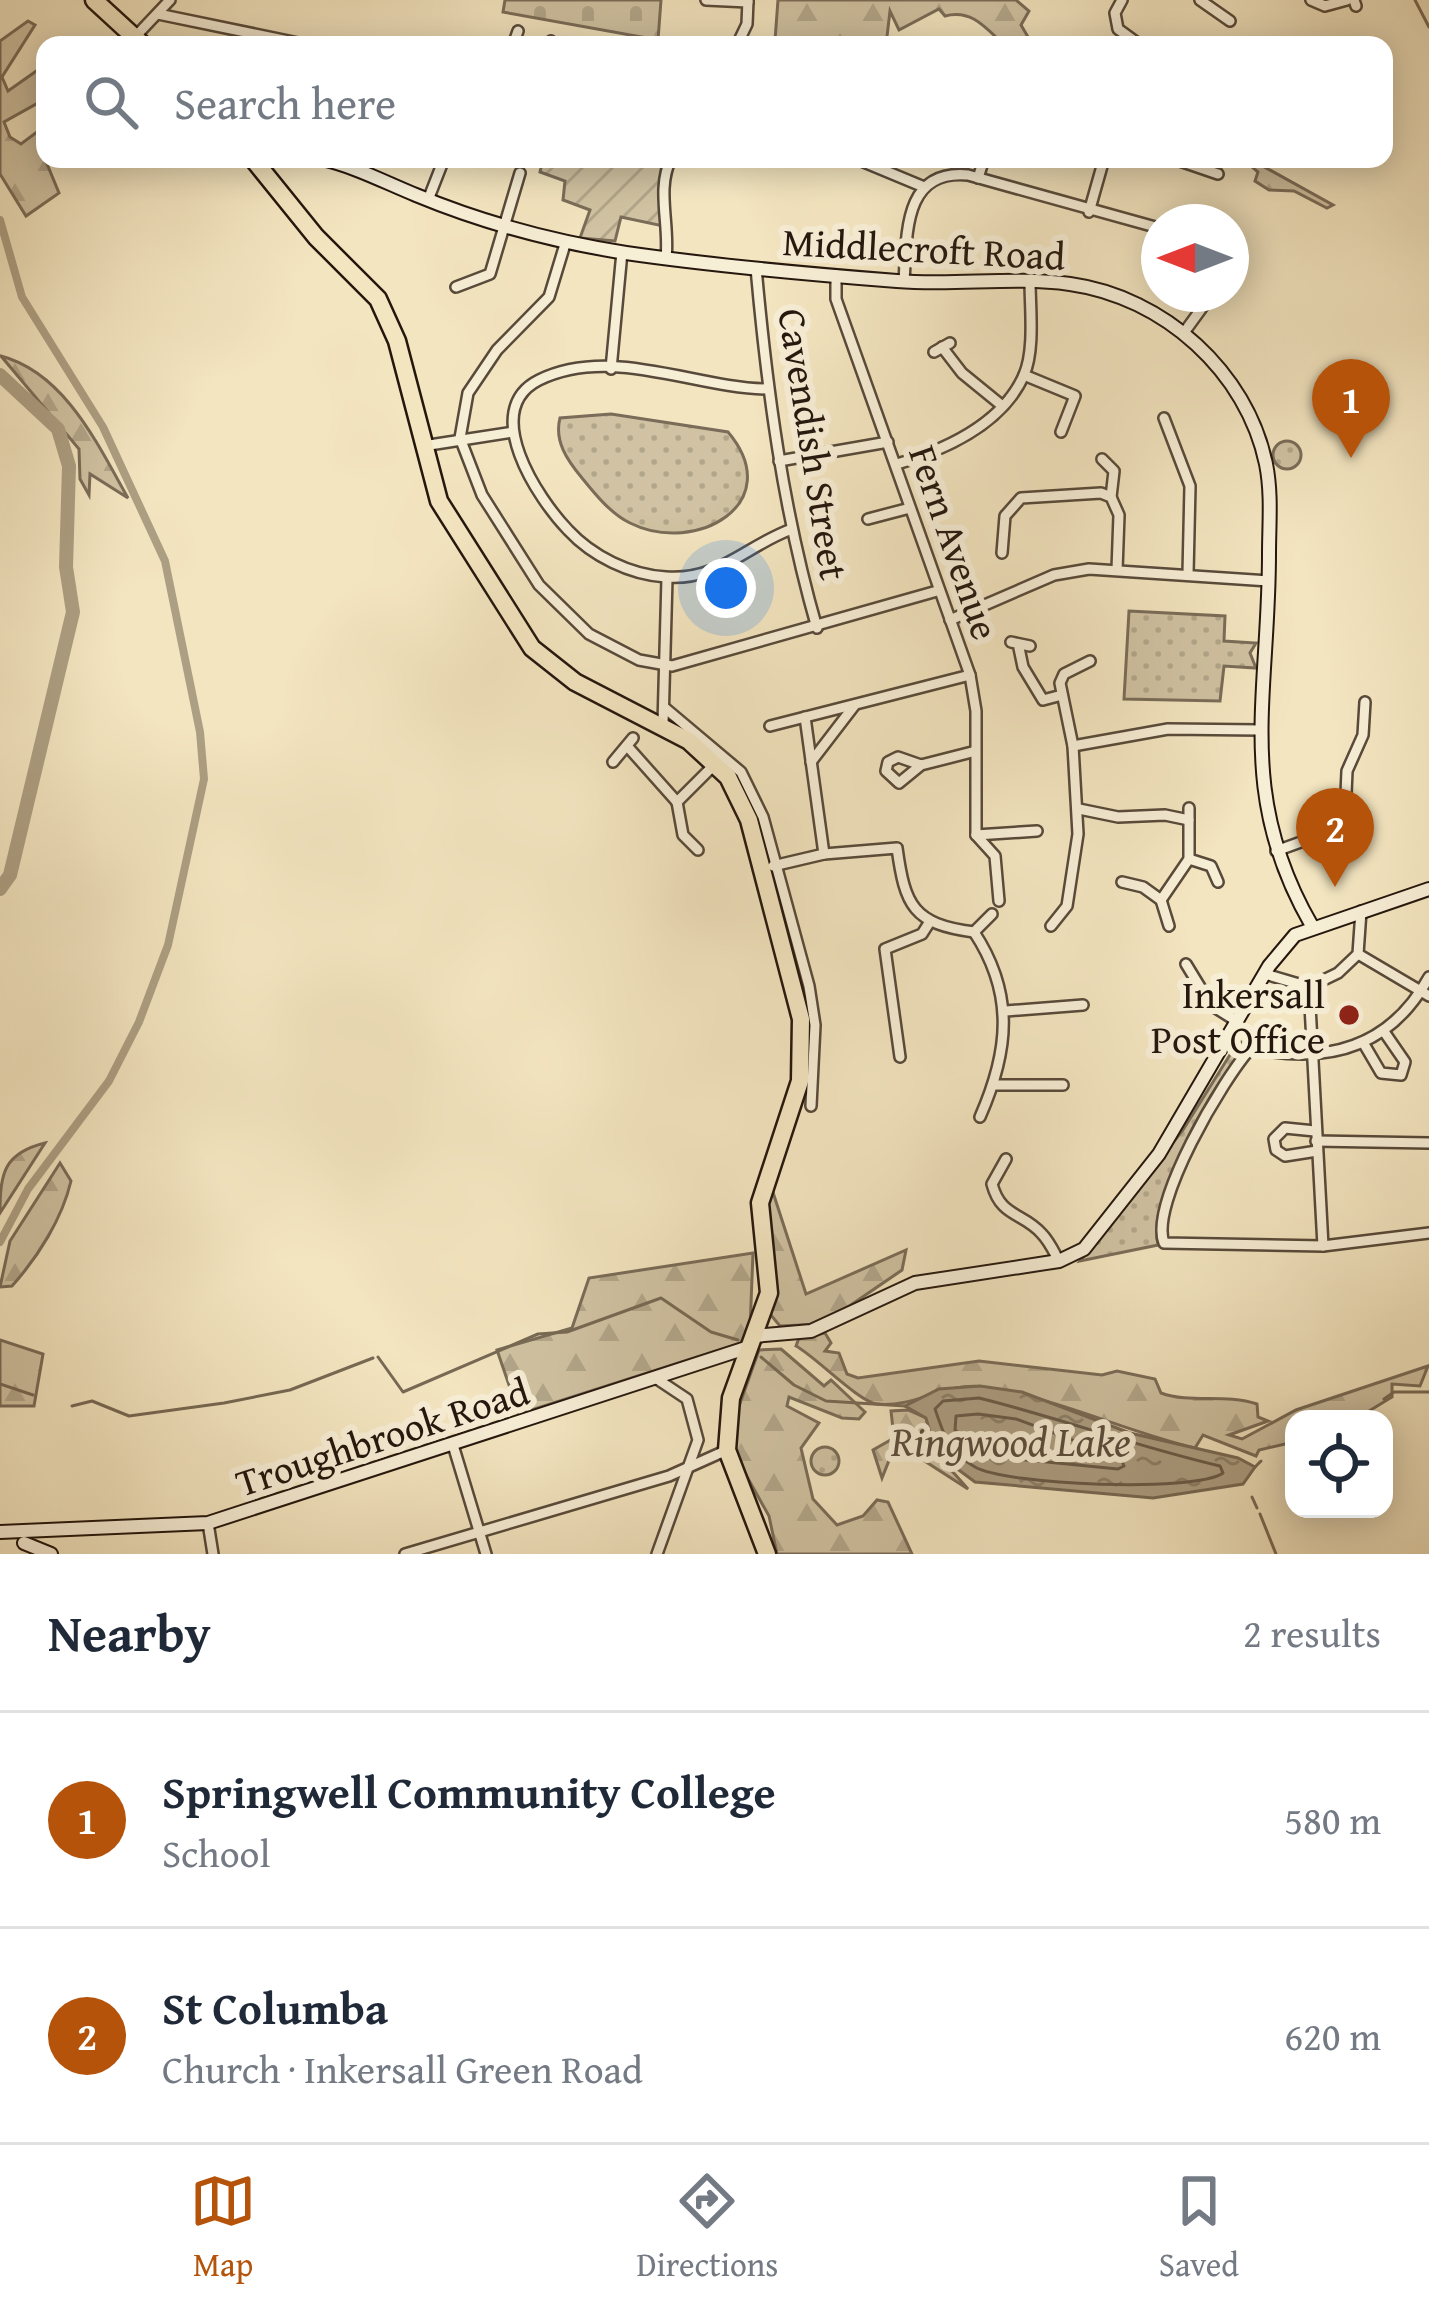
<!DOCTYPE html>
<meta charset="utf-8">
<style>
:root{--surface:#fff;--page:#f2f2f3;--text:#1f2937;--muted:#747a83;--line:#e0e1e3;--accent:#b45309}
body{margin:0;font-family:"Gentium Book Plus",serif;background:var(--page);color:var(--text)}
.controls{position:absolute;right:36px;bottom:36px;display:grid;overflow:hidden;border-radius:24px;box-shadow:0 6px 30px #0003}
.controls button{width:108px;height:108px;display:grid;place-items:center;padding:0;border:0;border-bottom:3px solid var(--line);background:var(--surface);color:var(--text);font:60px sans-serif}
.compass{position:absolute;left:1141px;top:204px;width:108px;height:108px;border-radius:50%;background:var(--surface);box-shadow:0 6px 30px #0003;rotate:270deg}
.you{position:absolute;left:726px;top:588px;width:42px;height:42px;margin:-30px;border:9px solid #fff;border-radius:50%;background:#1a73e8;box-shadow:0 0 0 18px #1a73e833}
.badge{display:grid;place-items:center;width:78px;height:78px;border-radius:50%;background:var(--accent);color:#fff;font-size:39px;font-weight:700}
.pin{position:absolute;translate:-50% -99px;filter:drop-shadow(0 3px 6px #0008)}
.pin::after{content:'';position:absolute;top:63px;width:42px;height:36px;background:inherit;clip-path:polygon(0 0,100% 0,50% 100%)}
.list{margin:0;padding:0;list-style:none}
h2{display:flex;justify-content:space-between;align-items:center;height:156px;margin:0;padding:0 48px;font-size:51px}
h2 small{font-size:39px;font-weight:400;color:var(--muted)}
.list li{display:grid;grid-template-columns:78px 1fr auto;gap:36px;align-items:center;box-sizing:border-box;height:216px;padding:0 48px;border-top:3px solid var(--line)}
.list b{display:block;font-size:45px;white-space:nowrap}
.list p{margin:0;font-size:39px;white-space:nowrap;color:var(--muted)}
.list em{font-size:39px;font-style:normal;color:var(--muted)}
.icon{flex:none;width:66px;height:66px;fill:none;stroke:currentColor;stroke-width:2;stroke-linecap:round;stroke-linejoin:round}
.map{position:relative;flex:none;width:1429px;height:1554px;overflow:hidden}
.search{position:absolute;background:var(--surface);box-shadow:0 6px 30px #0003;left:36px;right:36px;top:36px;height:132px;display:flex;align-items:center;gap:30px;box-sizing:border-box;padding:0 42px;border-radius:24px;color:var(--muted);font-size:45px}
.sheet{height:588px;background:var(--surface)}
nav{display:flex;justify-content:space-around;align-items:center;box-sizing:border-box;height:168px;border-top:3px solid var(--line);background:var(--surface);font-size:33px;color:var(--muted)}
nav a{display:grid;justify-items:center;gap:6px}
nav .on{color:var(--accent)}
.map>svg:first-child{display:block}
</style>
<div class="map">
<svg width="1429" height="1554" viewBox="0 0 1429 1554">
<defs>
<pattern id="grass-dots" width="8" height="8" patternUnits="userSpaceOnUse" patternTransform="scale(3)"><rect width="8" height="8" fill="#d0c2a2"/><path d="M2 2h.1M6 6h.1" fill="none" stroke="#b2a68a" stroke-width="1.8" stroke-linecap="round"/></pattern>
<pattern id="forest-firs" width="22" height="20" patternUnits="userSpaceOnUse" patternTransform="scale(3)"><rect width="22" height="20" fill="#d0c2a2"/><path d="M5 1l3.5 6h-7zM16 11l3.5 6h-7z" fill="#b2a68a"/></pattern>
<pattern id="cemetery-stones" width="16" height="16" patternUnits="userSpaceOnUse" patternTransform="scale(3)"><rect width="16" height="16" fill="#d0c2a2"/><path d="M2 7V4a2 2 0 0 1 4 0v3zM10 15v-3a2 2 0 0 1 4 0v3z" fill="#b2a68a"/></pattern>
<pattern id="garden-furrows" width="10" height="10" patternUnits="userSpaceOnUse" patternTransform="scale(3)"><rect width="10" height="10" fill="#d0c2a2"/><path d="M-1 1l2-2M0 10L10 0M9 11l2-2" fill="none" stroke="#b2a68a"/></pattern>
<pattern id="water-ripples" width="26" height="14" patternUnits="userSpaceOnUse" patternTransform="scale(3)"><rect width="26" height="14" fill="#ad9f83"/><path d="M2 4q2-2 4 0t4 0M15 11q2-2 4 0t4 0" fill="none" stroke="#8d816a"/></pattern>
</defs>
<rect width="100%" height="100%" fill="#f3e5c0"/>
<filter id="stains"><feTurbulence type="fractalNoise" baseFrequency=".00167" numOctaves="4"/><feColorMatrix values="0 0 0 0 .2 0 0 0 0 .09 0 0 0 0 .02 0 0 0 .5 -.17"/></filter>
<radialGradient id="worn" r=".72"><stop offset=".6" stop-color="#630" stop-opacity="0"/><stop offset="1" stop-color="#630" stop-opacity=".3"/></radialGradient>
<!-- grass -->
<g fill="url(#grass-dots)" stroke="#7a6c58" stroke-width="3">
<path d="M611,414L728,432C788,503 696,556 630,523C611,514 595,494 582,478C567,460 554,441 560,418Z"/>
<circle cx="1287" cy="455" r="14"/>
<path d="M1129,611L1225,616L1224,641L1256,643L1250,653L1256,668L1224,666L1220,701L1124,699Z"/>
<path d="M1238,1042H1249C1222,1089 1145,1192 1158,1245L1080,1261L1183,1130Z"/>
<circle cx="825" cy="1461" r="14"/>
</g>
<!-- forest -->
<g fill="url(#forest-firs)" stroke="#7a6c58" stroke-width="3">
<path d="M778,0H1016L1029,11L1021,25L1028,37L1023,45H1004C986,28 972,9 945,16L939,9L899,30L890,11L886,45L775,40Z"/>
<path d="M28,21L35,25L2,77L8,91L45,65V99L4,122L10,137L21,144L45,126V159L59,193L26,216L0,174V41Z"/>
<path d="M1243,159H1250L1333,205L1327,208L1294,191L1269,190L1255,181L1258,172Z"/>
<path d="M1,356C65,373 98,445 128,498L90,474L89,495L80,479L79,449Z"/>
<path d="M45,1143L0,1213C0,1173 4,1153 45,1143Z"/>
<path d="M60,1163L71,1181C62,1219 38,1257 12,1286L0,1287L10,1241Z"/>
<path d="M768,1177L806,1294L906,1250L902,1270L823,1324L780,1326L770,1314Z"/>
<path d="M753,1253L750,1329L741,1343L519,1414L497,1350L572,1328L589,1278Z"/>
<path d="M825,1333L831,1343L825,1351L839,1353L847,1374L858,1378L979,1361L1102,1375L1117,1371L1155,1379L1161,1393C1191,1404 1225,1393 1257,1404L1258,1417L1268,1421L1229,1435L1242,1439L1296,1410L1428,1366L1420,1386L1392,1384V1397L1356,1419H1294V1442L1259,1450L1256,1456L1203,1435L1195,1448C1124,1431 1055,1397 983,1387C945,1382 915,1408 877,1404C859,1402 816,1357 796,1346L799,1338Z"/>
<path d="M0,1340L43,1354L34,1406H0Z"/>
<path d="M781,1349L824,1386L831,1380L865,1412L859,1419L842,1418L789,1397L787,1406L819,1423L801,1448L813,1499L837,1525L863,1516L877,1500L888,1502L912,1554H777L769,1516L732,1450L738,1409L759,1350Z"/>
<path d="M908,1410L926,1418L936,1453L968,1489L909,1451L890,1458L882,1478L873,1450L894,1438L891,1411Z"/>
</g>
<!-- cemetery -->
<path fill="url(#cemetery-stones)" stroke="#7a6c58" stroke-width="3" d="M505,0H661L658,40L503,12Z"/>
<!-- garden -->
<path fill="url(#garden-furrows)" stroke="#7a6c58" stroke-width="3" d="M543,159H661L663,226L621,217L615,241L580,238L590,210L563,200L565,181L540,172Z"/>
<!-- water -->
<path fill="url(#water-ripples)" stroke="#776954" stroke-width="3" d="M980,1386L1022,1392L1130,1433L1238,1458L1255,1467L1243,1484L1153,1498L975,1482L936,1453L926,1418L905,1406L939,1389Z"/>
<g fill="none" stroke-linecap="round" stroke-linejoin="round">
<!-- shore -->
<g stroke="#695b48" stroke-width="3">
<path d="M979,1398C1060,1418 1138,1447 1220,1466L1223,1473C1194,1493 1006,1485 975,1467C947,1451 945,1437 935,1409L943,1401Z"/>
<path d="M978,1414L1016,1419L1121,1458L1124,1466L1118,1469L986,1456L955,1430L956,1416Z"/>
</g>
<!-- stream -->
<g stroke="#776954" stroke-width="3">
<path d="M1415,0L1429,27"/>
<path d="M378,1357L403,1392L538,1334L567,1332L661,1298L711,1332L738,1340"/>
<path d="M761,1357L794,1385L826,1401L905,1406"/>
<path d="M0,1384L33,1395"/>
<path d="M1384,1399L1394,1392H1429"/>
<path d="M72,1406L92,1401L129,1416L224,1403L290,1390L373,1358"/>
<path d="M1255,1467L1261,1461"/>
<path d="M1252,1497L1257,1508"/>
<path d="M1260,1514L1276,1554"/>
</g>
<!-- canal -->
<path stroke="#ad9f83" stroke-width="8" d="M0,220L22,297L103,427L165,561L200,732L204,779L168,945L139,1022L109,1081L28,1189L0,1242"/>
<!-- river -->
<path stroke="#ad9f83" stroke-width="14" d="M0,375L58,429L69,466L66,567L73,612L10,875L0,889"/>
<!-- street casing -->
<g stroke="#584a3a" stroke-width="14">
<g id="street">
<path d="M706,0L748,2"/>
<path d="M1122,0L1115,13L1118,29L1140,45"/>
<path d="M1200,0L1230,21"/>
<path d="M1311,0L1325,6L1347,0"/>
<path d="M1354,0L1356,6"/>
<path d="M158,14L308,45"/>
<path d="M135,37L170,0"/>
<path d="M513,45L518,31"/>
<path d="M550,45L551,41"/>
<path d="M737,45L747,24L748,0"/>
<path d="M1174,159L1218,174"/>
<path d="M859,160L924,187"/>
<path d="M978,178L984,159"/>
<path d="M428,200L444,159"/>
<path d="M1089,212L1104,159"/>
<path d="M566,241L549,297L497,350L468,393L460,438L482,495L539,585L589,634L639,660L672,666L937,591"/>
<path d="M666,258C670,225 656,189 671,159"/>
<path d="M756,268C767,390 783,510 817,628"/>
<path d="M836,275V299L970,675L976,711V835"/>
<path d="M904,282C907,234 903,169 968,175L1159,228"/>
<path d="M456,287L490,274L520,173"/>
<path d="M1183,334L1212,294"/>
<path d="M942,347L962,373L1000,404"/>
<path d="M934,352L950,343"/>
<path d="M611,369L622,252"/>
<path d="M1024,375L1075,396L1061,432"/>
<path d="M767,389C694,388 611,345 539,380C479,410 538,499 568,530C592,556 630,575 666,577C719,581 747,545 792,529"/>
<path d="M1164,418L1190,486L1188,574"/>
<path d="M423,446L513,432"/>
<path d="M1102,459L1114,471L1111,497"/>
<path d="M779,461L888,442"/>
<path d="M897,464C944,450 1002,425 1024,375C1035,350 1030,308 1030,281"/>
<path d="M868,519L910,508"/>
<path d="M1002,553L1005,516L1021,498L1101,493L1111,497L1119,515L1117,570"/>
<path d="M950,620L1054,575L1089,569L1269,581"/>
<path d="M1011,642L1030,646"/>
<path d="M1019,648L1023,667L1043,700L1062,695"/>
<path d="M665,708L741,772L763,817L809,986L815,1025L811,1106"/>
<path d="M805,717L824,854"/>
<path d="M663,724L667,578"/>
<path d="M770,726L970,675"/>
<path d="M1073,746L1168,729L1260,730"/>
<path d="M628,747L677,802"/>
<path d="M613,762L633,738"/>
<path d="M811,762L854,706"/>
<path d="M921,765L898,757L888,762L886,771L899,783L921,765L972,752"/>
<path d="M677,802L716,763"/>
<path d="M677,802L683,835L698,850"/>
<path d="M1079,809L1118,817L1165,815L1189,820"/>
<path d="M976,835L995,856L999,901"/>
<path d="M976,835L1037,831"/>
<path d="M1276,851L1334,830L1345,816L1347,771L1363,735L1365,702"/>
<path d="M1189,859L1211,866L1218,882"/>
<path d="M773,866L824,854L897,848C905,906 913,924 974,932L992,914"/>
<path d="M1122,882L1143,887L1161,900L1189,859V808"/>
<path d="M1161,900L1169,926"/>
<path d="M1051,926L1067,906L1078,834L1073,746L1060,683L1064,674L1090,661"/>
<path d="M974,932C1015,994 1009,1051 980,1117"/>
<path d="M1358,954L1429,996"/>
<path d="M1186,964L1211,1005L1238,1022"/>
<path d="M1265,974L1309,987L1338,973L1358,954L1361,911"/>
<path d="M1429,977C1390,1048 1327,1065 1251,1048C1223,1079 1149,1204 1164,1243L1323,1246L1429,1233"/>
<path d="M1309,987L1323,1246"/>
<path d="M1006,1011L1083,1005"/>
<path d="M1364,1044L1381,1073L1401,1075L1405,1062L1385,1033"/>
<path d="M900,1057L885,949L922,934L929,923"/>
<path d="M994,1085H1063"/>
<path d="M1315,1131L1285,1128L1274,1139L1276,1150L1285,1156L1317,1151"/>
<path d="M1316,1141L1429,1143"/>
<path d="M1006,1159L992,1184C1001,1218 1023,1212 1042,1234C1049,1241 1054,1252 1059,1261"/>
<path d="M657,1379L687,1399L698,1440L657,1554"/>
<path d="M453,1445L486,1554"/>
<path d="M208,1523L213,1554"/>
<path d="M405,1554L669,1476L727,1450"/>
</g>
</g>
<!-- secondary casing -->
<g stroke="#25170e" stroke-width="16">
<g id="secondary">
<path d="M322,159C356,167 384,182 416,195C481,222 556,242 626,253C716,266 807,274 897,281C955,286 1013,276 1070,284C1164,297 1247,372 1266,464C1272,494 1269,524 1269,554C1269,697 1235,793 1312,926"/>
<path d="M754,1336L811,1331L915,1283L1059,1261L1084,1249L1159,1154L1269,966L1295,935L1429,889"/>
<path d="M0,1532L208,1523L749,1347"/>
<path d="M24,1543L51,1554"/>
</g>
</g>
<!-- highway casing -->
<g stroke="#25170e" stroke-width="21">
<g id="highway">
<path d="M94,0L143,45"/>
<path d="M253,159L316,237L378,299L397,341L439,501L532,648L575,682L689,741L728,777L749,820L801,1019L800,1081L760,1203L769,1293L731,1398L727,1450L767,1554"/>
</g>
</g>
<!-- street -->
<use href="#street" stroke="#f7eed6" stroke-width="9"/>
<!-- secondary -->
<use href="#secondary" stroke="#f7eed6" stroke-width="12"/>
<!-- highway -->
<use href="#highway" stroke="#f3e5c0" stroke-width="16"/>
</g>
<!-- markers -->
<circle fill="#8f2418" stroke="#f7eed6" stroke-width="4.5" cx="1349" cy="1015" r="12"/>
<g text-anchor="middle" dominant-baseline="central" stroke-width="12" stroke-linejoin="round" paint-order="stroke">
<!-- street labels -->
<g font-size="39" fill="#25170e" stroke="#f7eed6">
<text transform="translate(924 248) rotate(3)">Middlecroft Road</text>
<text transform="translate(814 444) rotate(81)">Cavendish Street</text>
<text transform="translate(955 542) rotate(71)">Fern Avenue</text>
<text transform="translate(382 1436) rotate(-18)">Troughbrook Road</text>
</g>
<!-- poi labels -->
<g font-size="39" fill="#25170e" stroke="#f7eed6" text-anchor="end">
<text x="1325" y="993">Inkersall<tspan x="1325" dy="45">Post Office</tspan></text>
</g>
<!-- water labels -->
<g font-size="42" font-style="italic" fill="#5b4d3d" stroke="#f7eed6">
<text x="1011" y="1440">Ringwood Lake</text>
</g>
</g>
<rect width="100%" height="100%" filter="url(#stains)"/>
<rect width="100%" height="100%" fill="url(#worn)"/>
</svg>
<div class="controls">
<button><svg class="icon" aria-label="locate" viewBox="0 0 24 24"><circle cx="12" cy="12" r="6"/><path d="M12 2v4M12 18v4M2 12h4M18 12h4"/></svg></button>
</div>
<svg class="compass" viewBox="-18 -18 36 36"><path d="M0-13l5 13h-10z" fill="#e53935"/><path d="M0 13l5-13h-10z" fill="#747a83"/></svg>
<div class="you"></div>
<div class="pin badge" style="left:1351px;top:458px">1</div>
<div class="pin badge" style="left:1335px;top:887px">2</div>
<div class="search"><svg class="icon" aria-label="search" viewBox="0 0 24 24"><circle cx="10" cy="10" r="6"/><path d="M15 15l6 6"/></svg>Search here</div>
</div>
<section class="sheet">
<h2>Nearby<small>2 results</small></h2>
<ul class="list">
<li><span class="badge">1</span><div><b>Springwell Community College</b><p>School</p></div><em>580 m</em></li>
<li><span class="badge">2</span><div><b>St Columba</b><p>Church · Inkersall Green Road</p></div><em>620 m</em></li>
</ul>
</section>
<nav>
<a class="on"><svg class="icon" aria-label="map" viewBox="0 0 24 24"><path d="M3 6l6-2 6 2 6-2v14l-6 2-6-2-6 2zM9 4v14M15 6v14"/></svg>Map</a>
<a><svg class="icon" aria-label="directions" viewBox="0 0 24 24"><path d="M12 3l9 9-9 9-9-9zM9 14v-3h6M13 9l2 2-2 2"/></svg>Directions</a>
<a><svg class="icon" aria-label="saved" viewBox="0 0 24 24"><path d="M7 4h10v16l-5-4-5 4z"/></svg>Saved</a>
</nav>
